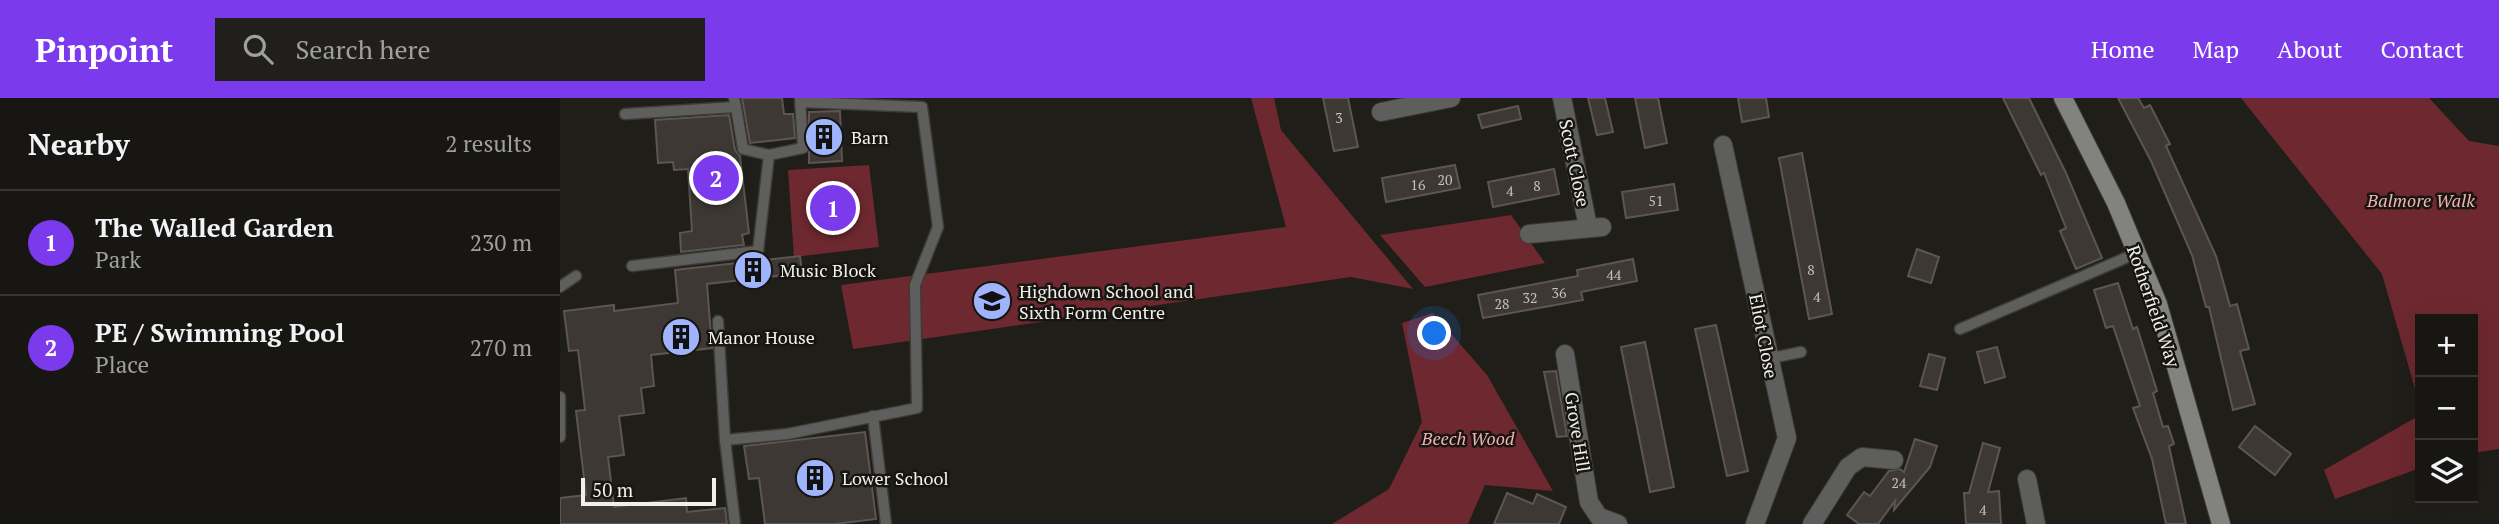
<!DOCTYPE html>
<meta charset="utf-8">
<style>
:root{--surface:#181613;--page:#211f1c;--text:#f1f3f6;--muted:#9f9fa0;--line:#363533;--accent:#7c3aed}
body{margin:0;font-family:"PT Serif",serif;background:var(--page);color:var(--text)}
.controls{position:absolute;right:21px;bottom:21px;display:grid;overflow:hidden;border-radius:0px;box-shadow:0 7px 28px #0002}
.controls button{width:63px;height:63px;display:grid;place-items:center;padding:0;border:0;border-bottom:2px solid var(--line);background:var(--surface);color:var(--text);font:35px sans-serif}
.scale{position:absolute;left:21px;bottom:18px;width:135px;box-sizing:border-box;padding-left:7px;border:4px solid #f1efec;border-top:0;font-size:19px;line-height:24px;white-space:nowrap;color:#f1efec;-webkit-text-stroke:5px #171510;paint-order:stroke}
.you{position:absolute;left:875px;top:236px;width:24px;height:24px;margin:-18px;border:5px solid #fff;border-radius:50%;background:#1a73e8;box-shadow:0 0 0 10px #1a73e833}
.badge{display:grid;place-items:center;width:46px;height:46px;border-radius:50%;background:var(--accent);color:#fff;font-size:23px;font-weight:700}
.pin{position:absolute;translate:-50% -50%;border:4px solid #fff;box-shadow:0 2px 7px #0006}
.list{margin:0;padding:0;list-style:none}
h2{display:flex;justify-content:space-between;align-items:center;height:91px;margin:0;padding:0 28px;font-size:30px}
h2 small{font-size:23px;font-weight:400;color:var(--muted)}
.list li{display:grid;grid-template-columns:46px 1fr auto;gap:21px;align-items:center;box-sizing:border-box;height:105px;padding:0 28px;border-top:2px solid var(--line)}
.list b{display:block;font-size:26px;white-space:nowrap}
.list p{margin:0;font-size:23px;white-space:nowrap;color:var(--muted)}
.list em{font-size:23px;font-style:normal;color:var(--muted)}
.icon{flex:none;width:38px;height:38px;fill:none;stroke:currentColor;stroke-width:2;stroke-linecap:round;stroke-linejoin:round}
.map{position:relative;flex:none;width:1939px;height:426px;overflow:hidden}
header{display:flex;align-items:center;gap:42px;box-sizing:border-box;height:98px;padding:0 35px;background:var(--accent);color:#fff}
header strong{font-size:33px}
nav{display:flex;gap:38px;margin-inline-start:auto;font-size:24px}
.search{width:490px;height:63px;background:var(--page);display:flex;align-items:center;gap:18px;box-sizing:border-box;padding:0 24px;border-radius:0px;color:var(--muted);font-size:26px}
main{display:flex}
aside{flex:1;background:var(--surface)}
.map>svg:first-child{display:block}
</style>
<header>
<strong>Pinpoint</strong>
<div class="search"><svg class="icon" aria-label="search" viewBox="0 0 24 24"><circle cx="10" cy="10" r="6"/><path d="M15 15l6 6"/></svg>Search here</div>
<nav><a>Home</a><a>Map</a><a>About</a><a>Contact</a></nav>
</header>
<main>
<aside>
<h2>Nearby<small>2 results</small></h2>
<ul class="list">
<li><span class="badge">1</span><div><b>The Walled Garden</b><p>Park</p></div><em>230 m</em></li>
<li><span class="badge">2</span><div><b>PE / Swimming Pool</b><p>Place</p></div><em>270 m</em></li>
</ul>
</aside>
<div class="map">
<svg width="1939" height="426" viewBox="0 0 1939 426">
<rect width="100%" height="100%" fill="#201e19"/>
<!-- green -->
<g fill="#6e282f">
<path d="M691,0H714L721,32L853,191L791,179L293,251L281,187L726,129Z"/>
<path d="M1681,0H1869L1909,43L1939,48V351L1913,355V221H1860V308L1822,176Z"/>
<path d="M309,67L319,149L234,159L228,72Z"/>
<path d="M951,117L985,165L865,189L820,137Z"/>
<path d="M873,215L927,277L993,393L925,387L908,426H772L829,391L862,324L842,225Z"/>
<path d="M1860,317V370L1775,401L1764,372Z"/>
</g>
<!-- building -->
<g fill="#3e3834" stroke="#5c5552" stroke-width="2">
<path d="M182,0H222L224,16H233L235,40L190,45Z"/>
<path d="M763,0H788L798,49L774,53Z"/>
<path d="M1028,0H1045L1053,34L1037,37Z"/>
<path d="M1075,0H1098L1107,45L1085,50Z"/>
<path d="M1178,0H1206L1209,19L1182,24Z"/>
<path d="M1443,0H1469L1506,75L1542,160L1516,171L1500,133L1506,130L1484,75L1481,77Z"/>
<path d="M1558,0H1578L1584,10L1590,7L1610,46L1606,48L1656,158L1670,208L1677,206L1689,251L1680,253L1695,306L1673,312L1649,209H1646L1632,157L1591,63Z"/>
<path d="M958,8L961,21L922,30L918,17Z"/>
<path d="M280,13L282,63L249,65V14Z"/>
<path d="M169,17L175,52L180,58L189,135L182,137L184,147L121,154L120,135L132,133L128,71L114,72L113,64L98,65L95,22Z"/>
<path d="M1242,55L1272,216L1249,221L1219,60Z"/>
<path d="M895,67L900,90L826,104L822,80Z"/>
<path d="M994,71L999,96L933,109L928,84Z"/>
<path d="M1114,86L1118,112L1066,120L1062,94Z"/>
<path d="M1357,151L1379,159L1371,185L1348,178Z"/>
<path d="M240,158L242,175L147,186L152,250L91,257L94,288L81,290L84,315L59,318L64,357L48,359L54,409L126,400L127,414L165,410L167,426H0V400L26,397L16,313L25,312L18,252L9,253L4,213L54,207V213L118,205L115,172Z"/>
<path d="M1073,161L1077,183L1021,194L1023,202L923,220L918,197L1018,178L1017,172Z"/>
<path d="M1558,185L1573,231L1577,229L1597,293L1593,295L1603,329L1608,328L1614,346L1609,348L1626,426H1606L1592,361L1573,310L1580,308L1553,228L1546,230L1534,192Z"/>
<path d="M1156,227L1188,373L1167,378L1135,231Z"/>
<path d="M1085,244L1114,389L1090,394L1061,249Z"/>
<path d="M1437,249L1445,279L1425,285L1417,254Z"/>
<path d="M1369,256L1385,260L1377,292L1360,288Z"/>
<path d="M996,273L1007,338L997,339L984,274Z"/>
<path d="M1695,328L1731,356L1715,377L1679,349Z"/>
<path d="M305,334L316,421L275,426H205L199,380L189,381L184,348Z"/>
<path d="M1355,341L1377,348L1370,369L1334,412L1335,403L1318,426H1299L1287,417L1304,394L1310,398L1329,373L1340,371L1344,374Z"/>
<path d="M1423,345L1440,350L1428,394L1439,393L1441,426H1406L1404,395H1409Z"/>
<path d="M947,395L973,406L977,396L1006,409L999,426H934Z"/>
</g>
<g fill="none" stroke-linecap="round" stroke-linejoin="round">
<!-- lane casing -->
<g stroke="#3d3b37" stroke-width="13">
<g id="lane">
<path d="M176,9L183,51L209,57"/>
<path d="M65,16L176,9L174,0"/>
<path d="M72,168L198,153L209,57L243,50L240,0"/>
<path d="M0,189L16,178"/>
<path d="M158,223L165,342L175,426"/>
<path d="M1400,231L1577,155"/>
<path d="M1207,261L1241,254"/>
<path d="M0,299V339"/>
<path d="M313,318L326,426"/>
<path d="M165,342L227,336L357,310L355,187L378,129L362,9L241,4"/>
</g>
</g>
<!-- street casing -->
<g stroke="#3d3b37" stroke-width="20">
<g id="street">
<path d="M1002,0L1028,129"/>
<path d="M821,14L891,0"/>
<path d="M1163,47L1227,340L1195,426"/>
<path d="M969,136L1042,129"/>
<path d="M1005,256L1029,404L1039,419L1058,426"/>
<path d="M1467,381L1476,426"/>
<path d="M1252,426L1288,369L1302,359L1334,362"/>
</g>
</g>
<!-- secondary casing -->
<g stroke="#3d3b37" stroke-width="20">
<path id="secondary" d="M1503,0L1556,105L1598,206L1661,426"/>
</g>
<!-- lane -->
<use href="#lane" stroke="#5e5f5c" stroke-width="10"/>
<!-- street -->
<use href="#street" stroke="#5e5f5c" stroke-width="18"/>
<!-- secondary -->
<use href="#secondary" stroke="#82837f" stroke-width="18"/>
</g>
<!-- icons -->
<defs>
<g id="building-disc" transform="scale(2.0125)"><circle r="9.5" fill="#a0b3fd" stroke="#171510"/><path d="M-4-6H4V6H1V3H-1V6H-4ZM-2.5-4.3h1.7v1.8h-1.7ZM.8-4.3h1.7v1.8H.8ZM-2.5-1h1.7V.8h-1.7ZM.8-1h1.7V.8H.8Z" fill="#111"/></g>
<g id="school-disc" transform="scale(2.0125)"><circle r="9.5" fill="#a0b3fd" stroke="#171510"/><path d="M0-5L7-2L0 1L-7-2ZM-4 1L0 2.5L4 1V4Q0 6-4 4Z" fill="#111"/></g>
</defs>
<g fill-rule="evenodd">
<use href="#building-disc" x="264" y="39"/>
<use href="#building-disc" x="193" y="172"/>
<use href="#school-disc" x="432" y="203"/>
<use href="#building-disc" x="121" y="239"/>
<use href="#building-disc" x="255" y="380"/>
</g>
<g text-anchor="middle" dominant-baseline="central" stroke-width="5" stroke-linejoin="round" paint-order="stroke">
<!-- number labels -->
<g font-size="14" fill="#c4c1be">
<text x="779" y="19">3</text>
<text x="885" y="81">20</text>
<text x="858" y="86">16</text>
<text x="977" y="87">8</text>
<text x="950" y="92">4</text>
<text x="1096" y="102">51</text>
<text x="1251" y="171">8</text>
<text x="1054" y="176">44</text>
<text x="999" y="194">36</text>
<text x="1257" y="198">4</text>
<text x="970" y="199">32</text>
<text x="942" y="205">28</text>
<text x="1339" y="384">24</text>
<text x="1423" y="411">4</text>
</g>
<!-- poi labels -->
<g font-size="18" fill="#f1efec" stroke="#171510" text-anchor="start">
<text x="291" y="39">Barn</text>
<text x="220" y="172">Music Block</text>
<text x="459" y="193">Highdown School and<tspan x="459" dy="21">Sixth Form Centre</tspan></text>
<text x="148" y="239">Manor House</text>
<text x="282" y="380">Lower School</text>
</g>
<!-- street labels -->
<g font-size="18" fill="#f1efec" stroke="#171510">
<text transform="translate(1015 65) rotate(78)">Scott Close</text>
<text transform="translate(1594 208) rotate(71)">Rotherfield Way</text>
<text transform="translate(1204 238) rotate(79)">Eliot Close</text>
<text transform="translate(1018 334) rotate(81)">Grove Hill</text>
</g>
<!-- park labels -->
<g font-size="18" font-style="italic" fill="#f5b2b4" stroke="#171510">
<text x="1861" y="102">Balmore Walk</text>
<text x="908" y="340">Beech Wood</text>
</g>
</g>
</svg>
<div class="controls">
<button>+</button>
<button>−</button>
<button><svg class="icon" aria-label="layers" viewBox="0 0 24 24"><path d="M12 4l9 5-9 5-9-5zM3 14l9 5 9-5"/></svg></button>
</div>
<div class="scale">50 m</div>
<div class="you"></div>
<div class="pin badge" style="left:273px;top:110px">1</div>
<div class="pin badge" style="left:156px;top:80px">2</div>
</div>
</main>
